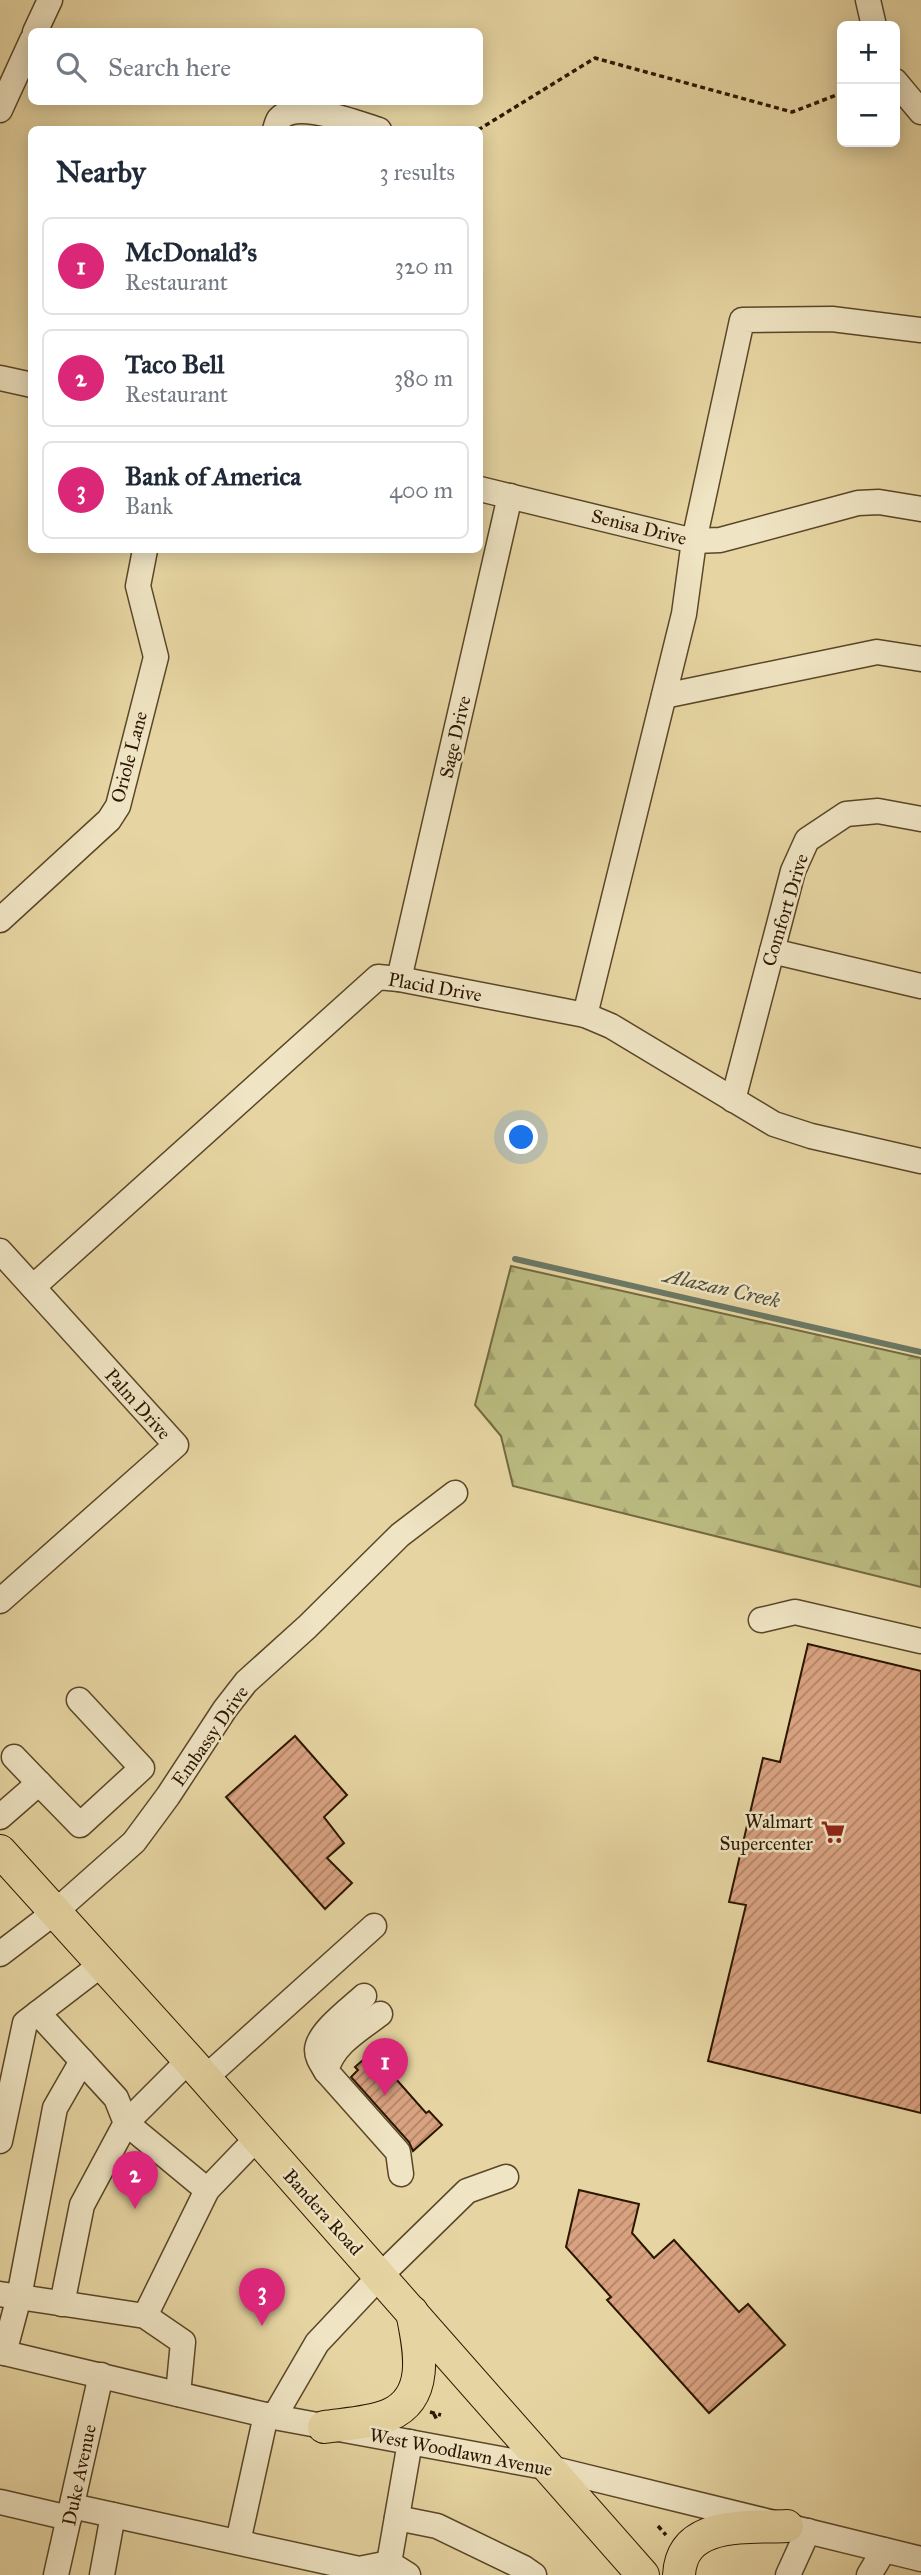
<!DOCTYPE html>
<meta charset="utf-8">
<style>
:root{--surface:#fff;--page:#f6f6f7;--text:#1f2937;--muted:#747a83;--line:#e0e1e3;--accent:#db2777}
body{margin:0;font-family:"IM FELL Great Primer",serif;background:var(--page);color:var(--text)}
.controls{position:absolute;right:21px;top:21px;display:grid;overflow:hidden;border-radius:10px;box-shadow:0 4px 18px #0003}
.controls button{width:63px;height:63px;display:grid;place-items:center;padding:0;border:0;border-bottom:2px solid var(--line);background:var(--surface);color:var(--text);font:35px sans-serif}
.you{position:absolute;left:522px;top:1138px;width:24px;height:24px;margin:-18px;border:5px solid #fff;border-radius:50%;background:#1a73e8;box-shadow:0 0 0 10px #1a73e833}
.badge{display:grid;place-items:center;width:46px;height:46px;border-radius:50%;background:var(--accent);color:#fff;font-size:23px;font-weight:700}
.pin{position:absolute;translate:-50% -58px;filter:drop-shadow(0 2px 4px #0008)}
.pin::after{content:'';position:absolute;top:37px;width:24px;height:21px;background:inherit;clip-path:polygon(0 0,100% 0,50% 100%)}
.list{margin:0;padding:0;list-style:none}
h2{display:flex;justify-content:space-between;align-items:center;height:91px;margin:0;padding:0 28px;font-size:30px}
h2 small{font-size:23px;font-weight:400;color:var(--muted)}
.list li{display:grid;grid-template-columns:46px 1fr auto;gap:21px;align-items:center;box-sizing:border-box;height:98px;margin:0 14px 14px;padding:0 14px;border:2px solid var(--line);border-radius:10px}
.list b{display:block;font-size:26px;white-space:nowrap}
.list p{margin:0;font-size:23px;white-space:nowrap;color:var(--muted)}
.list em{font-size:23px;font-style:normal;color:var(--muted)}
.icon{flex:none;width:38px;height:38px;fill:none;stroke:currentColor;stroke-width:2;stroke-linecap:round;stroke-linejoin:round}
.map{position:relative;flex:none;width:921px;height:2575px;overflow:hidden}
.search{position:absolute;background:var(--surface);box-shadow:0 4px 18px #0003;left:28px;top:28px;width:455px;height:77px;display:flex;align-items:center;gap:18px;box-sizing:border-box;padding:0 24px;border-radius:10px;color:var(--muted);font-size:26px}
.panel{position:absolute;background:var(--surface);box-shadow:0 4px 18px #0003;left:28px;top:126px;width:455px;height:427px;border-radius:10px}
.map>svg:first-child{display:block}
</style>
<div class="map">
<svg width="921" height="2575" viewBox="0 0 921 2575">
<defs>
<pattern id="forest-firs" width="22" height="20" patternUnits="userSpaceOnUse" patternTransform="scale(1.75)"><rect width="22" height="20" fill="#bbbc81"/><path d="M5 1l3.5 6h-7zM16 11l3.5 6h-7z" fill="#a1a16e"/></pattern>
<pattern id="building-hatch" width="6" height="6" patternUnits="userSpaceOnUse" patternTransform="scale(1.75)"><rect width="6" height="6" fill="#d9a281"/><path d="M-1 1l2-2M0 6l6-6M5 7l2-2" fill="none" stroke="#b08367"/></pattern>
</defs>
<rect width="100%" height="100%" fill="#e6d5a2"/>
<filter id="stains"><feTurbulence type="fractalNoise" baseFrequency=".00286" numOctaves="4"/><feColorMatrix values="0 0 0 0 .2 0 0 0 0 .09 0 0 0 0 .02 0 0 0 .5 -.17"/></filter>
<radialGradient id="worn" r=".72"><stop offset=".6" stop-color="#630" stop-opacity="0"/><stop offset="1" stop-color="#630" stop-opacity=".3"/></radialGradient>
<!-- forest -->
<path fill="url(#forest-firs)" stroke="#736940" stroke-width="2" d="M511,1266L921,1358V1587L513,1486L501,1436L475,1405Z"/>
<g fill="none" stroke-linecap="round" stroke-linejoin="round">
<!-- stream -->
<path stroke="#6b7864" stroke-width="6" d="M515,1259L921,1352"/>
</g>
<!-- building -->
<g fill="url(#building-hatch)" stroke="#2b1600" stroke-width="2">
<path d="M808,1644L921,1671V2113L708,2061L746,1905L729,1902L763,1758L780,1762Z"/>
<path d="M295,1736L347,1795L324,1817L344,1843L327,1858L352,1883L325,1909L226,1797Z"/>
<path d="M372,2052L426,2113L429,2111L442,2125L413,2151L409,2142L351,2077L358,2070L355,2067Z"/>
<path d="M579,2190L639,2204L632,2233L654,2258L674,2240L739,2312L748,2304L785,2345L709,2413L607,2300L611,2297L566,2247Z"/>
</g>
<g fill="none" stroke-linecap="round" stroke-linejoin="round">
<!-- minor casing -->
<g stroke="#5a4628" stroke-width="27">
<g id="minor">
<path d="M868,0L874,26"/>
<path d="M35,32L50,0"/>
<path d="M895,81L921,112"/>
<path d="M0,110L32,40"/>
<path d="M275,130C276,126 277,122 279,119C297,99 357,123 379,130"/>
<path d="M0,378L32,385"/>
<path d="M480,489L694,541L720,540L858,503L879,502L921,509"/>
<path d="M664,696L877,652L921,659"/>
<path d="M0,920L109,820L118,806L156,657L138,586L145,550"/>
<path d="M772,951L921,986"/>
<path d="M399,979L510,496"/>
<path d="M585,1015L684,614L694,541L742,320L832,319L921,330"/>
<path d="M733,1100L793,871L807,840L846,814L878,811L921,819"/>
<path d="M0,1251L176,1445L0,1601"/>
<path d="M33,1287L378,977L399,979L585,1015L611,1026L774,1124L811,1136L921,1161"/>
<path d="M761,1620L795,1612L921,1641"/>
<path d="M14,1757L39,1783"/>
<path d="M0,1817L39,1783L80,1825L142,1768L79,1700"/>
<path d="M0,1954L55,1912L134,1842L168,1796L225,1709L246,1682L307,1627L400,1535L455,1493"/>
<path d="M38,2013L116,2098L126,2123L82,2205L62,2304"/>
<path d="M380,2014C359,2030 333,2044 326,2071L398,2152L401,2174"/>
<path d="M189,2060L126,2123L207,2190"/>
<path d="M326,2071C322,2064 317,2058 317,2050C317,2033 351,2008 364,1996"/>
<path d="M204,2079L374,1926"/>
<path d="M0,2141L25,2023L102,1964"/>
<path d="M0,2294L145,2316L183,2342L178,2394"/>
<path d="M145,2316L207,2190L257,2138"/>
<path d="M0,2352L274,2417L550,2468L921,2559"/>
<path d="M4,2353L19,2297L55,2108L82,2061"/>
<path d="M274,2417L317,2343L380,2276L467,2191L506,2177"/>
<path d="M0,2502L69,2518"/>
<path d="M72,2506L359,2569L389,2563"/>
<path d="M397,2518L437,2526L524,2568L534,2575"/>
<path d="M238,2542L266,2415"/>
<path d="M56,2575L101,2375"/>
<path d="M102,2575L113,2515"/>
<path d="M408,2575L389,2563L410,2442"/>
<path d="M788,2575L808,2531"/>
<path d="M869,2575L884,2550"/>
</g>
</g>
<!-- major casing -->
<g stroke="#2b1600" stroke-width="34">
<g id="major">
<path d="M0,1851L189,2060L643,2575"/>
<path d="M324,2427C345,2424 370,2423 389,2415C431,2397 419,2347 412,2312"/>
<path d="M679,2575C682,2520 747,2528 787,2526"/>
</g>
</g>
<!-- path -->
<g stroke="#2b1600" stroke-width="3.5" stroke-dasharray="5 3.5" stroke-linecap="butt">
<path d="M478,130L595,58L792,112L842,93"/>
<path d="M430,2412L441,2415"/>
<path d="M434,2414L437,2420"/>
<path d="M658,2526L666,2535"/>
</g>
<!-- minor -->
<use href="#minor" stroke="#efe4c3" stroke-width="24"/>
<!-- major -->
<use href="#major" stroke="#e6d5a2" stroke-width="32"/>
</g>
<!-- icons -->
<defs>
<g id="supermarket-bare" transform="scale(1.89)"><path d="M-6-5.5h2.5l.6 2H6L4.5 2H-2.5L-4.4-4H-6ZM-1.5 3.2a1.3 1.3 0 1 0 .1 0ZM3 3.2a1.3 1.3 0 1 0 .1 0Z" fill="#8f2418" stroke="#efe4c3" stroke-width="2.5" paint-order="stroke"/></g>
</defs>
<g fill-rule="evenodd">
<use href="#supermarket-bare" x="833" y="1832"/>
</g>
<g text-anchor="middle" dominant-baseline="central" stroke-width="5" stroke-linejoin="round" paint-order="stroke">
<!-- street labels -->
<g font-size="19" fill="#2b1600" stroke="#efe4c3">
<text transform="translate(639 527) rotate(14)">Senisa Drive</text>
<text transform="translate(455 737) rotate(-77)">Sage Drive</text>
<text transform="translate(129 757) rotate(-75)">Oriole Lane</text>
<text transform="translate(785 910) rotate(-73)">Comfort Drive</text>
<text transform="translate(435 987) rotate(10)">Placid Drive</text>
<text transform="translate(138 1404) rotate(48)">Palm Drive</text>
<text transform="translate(210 1736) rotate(-55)">Embassy Drive</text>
<text transform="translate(323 2212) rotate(48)">Bandera Road</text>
<text transform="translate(461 2452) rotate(11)">West Woodlawn Avenue</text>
<text transform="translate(79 2475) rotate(-78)">Duke Avenue</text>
</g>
<!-- poi labels -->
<g font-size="19" fill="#2b1600" stroke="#efe4c3" text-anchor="end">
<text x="813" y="1821">Walmart<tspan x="813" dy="22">Supercenter</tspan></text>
</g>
<!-- water labels -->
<g font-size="21" font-style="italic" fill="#504f3a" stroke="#efe4c3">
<text transform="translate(722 1288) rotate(13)">Alazan Creek</text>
</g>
</g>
<rect width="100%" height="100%" filter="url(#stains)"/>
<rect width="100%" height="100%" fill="url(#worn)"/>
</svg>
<div class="controls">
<button>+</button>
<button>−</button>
</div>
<div class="you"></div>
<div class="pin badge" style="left:385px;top:2096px">1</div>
<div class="pin badge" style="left:135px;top:2209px">2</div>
<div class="pin badge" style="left:262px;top:2326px">3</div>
<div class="search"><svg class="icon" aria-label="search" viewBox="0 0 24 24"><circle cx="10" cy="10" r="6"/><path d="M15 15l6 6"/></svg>Search here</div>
<section class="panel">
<h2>Nearby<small>3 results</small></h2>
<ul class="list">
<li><span class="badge">1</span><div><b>McDonald's</b><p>Restaurant</p></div><em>320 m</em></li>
<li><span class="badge">2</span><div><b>Taco Bell</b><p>Restaurant</p></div><em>380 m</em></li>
<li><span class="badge">3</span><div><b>Bank of America</b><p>Bank</p></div><em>400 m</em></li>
</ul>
</section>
</div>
